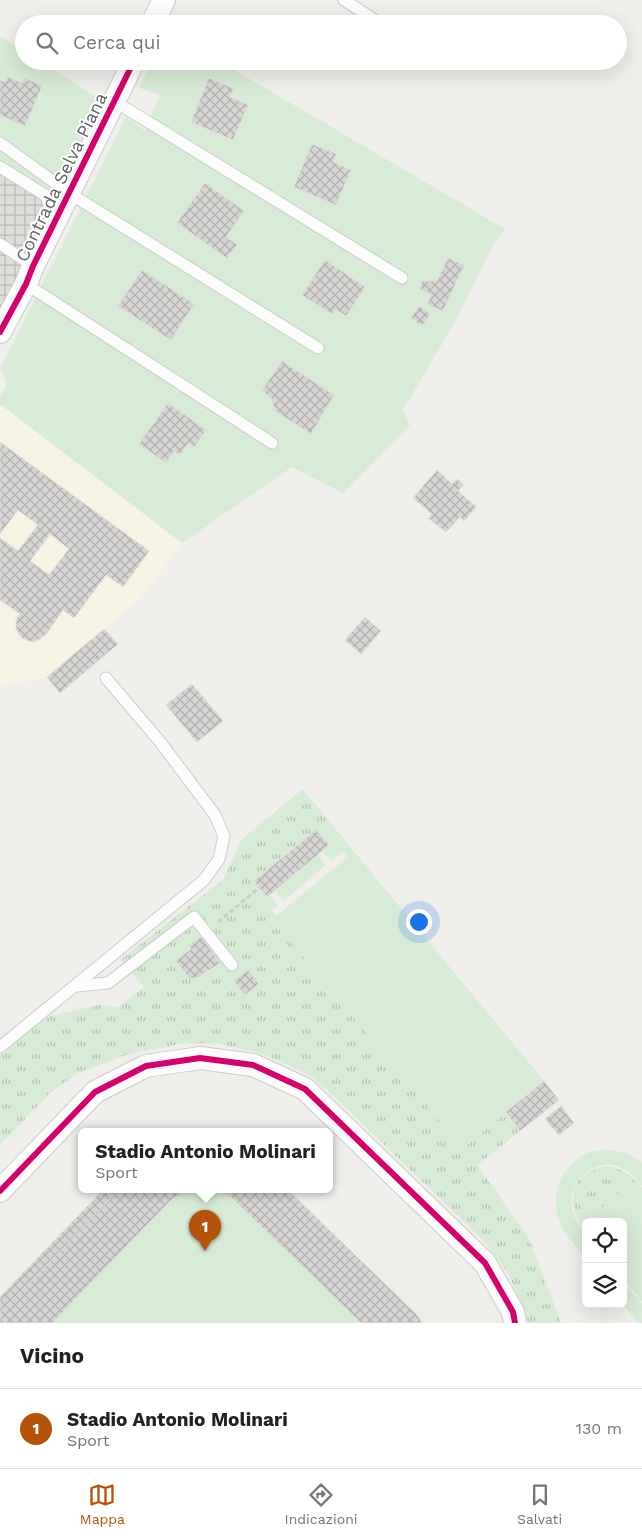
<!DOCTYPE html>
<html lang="it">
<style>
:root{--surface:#fff;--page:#f2f2f2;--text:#202124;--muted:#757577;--line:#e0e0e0;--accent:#b45309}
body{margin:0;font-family:"Work Sans",sans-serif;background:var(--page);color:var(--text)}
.controls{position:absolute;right:15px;bottom:15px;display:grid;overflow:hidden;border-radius:8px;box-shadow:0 5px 20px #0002}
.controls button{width:45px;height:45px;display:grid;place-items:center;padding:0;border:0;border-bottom:1px solid var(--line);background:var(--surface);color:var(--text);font:25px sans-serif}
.you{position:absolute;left:418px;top:921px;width:18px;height:18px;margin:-12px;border:4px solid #fff;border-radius:50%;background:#1a73e8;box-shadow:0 0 0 8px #1a73e833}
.badge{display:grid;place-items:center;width:32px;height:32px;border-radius:50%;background:var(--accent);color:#fff;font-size:16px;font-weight:700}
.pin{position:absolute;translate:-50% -41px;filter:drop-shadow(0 1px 2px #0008)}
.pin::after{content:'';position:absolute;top:26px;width:18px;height:15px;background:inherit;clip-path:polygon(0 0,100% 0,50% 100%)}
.popup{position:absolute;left:78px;top:1128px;width:255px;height:65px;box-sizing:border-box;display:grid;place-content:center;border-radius:8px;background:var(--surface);filter:drop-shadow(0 1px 4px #0005);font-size:16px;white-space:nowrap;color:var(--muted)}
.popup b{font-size:19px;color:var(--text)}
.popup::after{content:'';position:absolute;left:50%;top:100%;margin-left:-10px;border:10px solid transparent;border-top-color:var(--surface)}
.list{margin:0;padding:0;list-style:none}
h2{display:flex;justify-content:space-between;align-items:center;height:65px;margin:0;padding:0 20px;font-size:21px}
h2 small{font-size:16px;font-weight:400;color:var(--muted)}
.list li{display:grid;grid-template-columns:32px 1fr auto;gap:15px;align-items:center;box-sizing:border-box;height:80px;padding:0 20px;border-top:1px solid var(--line)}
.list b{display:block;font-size:19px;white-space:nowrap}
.list p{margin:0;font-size:16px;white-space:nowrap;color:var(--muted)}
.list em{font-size:16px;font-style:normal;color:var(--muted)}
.icon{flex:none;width:28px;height:28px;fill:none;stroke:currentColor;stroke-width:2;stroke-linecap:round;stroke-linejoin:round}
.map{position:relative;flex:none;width:642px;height:1323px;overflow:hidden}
.search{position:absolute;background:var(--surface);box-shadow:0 5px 20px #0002;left:15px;right:15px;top:15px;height:55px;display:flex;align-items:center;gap:12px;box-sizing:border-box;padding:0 18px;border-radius:28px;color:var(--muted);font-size:19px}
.sheet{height:145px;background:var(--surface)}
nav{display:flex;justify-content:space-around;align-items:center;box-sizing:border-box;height:70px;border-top:1px solid var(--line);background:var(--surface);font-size:14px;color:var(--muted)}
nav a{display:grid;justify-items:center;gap:2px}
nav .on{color:var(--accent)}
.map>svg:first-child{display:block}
</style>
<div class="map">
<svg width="642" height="1323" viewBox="0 0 642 1323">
<defs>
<pattern id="industrial-grid" width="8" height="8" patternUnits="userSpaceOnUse" patternTransform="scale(1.25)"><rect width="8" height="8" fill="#dfddda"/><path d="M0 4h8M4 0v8" fill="none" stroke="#b8b7b5"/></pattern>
<pattern id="grass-tufts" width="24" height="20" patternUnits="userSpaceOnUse" patternTransform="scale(1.25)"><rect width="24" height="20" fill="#d8ebd6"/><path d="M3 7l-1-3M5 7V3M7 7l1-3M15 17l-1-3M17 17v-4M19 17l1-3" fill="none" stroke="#b2c2b1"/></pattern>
<pattern id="building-cross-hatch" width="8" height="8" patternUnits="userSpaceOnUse" patternTransform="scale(1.25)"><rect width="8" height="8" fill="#d6d5d3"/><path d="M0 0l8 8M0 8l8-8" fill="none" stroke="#b1b0af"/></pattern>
</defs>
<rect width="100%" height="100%" fill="#efeeea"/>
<!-- commercial -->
<path fill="#f7f3e4" d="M0,404L182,543L141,598L47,677L0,686Z"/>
<!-- industrial -->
<path fill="url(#industrial-grid)" d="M0,172L37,194L48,214L0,310Z"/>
<!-- grass -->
<g fill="url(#grass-tufts)">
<path d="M303,789L328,820L247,888L462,1148L506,1113L520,1131L477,1165L530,1240L561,1323H528L526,1315L508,1273L484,1241L340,1102L310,1075L263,1054L217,1043L179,1044L132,1053L78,1073L50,1093L0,1145V1051L34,1020L99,1005L119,1007L144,987L120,960L223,880L242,839Z"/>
<path d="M606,1166C619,1168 627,1172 636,1180L581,1225C565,1197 573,1173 606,1166Z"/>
</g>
<!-- garden -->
<g fill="#d8ebd6" fill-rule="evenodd">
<path d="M0,36L24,51V61H40L105,103L60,202L0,164Z"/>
<path d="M151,61H219L505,229L494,244L451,329L403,410L410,425L343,493L292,467L182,543L0,404V397L7,384L0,369L126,117L145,131L160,95L139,88Z"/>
<path d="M328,820L544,1081L463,1149L246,888ZM322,851L331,861L343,851L348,857L276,916L272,910L278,905L270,895L275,891L283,901L326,865L318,855Z"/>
<path d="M605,1149C619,1151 631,1153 642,1163V1186C632,1173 620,1162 603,1165C580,1170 565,1192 574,1215C576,1222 584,1228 586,1235C587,1242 586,1251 586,1258C576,1246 564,1234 559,1220C549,1194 563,1162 590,1152C594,1151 600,1150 605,1149Z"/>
<path d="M636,1180L642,1188V1302L623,1278V1222H586V1231L581,1225Z"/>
<path d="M119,1190H288L418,1316L422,1323H0V1313Z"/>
<path d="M623,1281L642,1304V1323H638L623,1304Z"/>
</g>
<!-- building -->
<g fill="url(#building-cross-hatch)" stroke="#deddd9" fill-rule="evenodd">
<path d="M8,77L23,83L25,78L42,86L25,126L0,115V80L5,82Z"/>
<path d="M209,78L234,89L230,97L248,105L233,140L191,122Z"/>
<path d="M312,144L336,154L333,162L351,170L336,205L294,187Z"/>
<path d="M205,183L244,211L226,237L237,245L227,258L177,223Z"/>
<path d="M448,258L464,265L443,311L427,304L432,295L420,289L422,281H437Z"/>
<path d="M325,260L365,287L346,316L335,309L332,314L302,295Z"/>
<path d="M142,270L194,304L171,340L118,306Z"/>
<path d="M419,306L430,314L422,326L411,318Z"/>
<path d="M282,361L334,395L311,434L275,411L272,399L262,390Z"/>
<path d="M168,403L206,430L194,447L188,443L180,455L174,451L166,463L139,444Z"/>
<path d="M0,442L149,551L123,587L106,575L74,618L63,610L47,633L40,639L34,642L29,641L21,637L16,629V620L20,614L0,600V538L18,551L38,525L18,510L0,534ZM50,534L69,549L49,575L30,561Z"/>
<path d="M437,470L452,484L457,479L464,485L458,491L476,507L464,521L460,517L446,532L428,518L432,514L413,498Z"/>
<path d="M365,617L381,631L361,654L345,640Z"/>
<path d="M104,629L118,644L60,693L47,677Z"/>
<path d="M192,684L223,721L197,742L166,705Z"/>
<path d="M316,830L329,845L267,897L254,881Z"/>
<path d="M201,937L220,963L198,977L190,979L176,961L191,949L189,946Z"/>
<path d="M248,970L259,984L245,995L234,981Z"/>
<path d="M544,1081L559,1100L520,1131L506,1112Z"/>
<path d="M561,1106L574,1123L559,1135L545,1119Z"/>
<path d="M103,1190H122L146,1213L39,1323H0V1297Z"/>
<path d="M119,1190H194L187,1191L173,1198L52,1323H0V1313Z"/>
<path d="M212,1190H288L418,1316L422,1323H361L231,1197L217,1190Z"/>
</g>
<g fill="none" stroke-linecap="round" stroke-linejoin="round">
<!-- lane casing -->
<g stroke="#cbcccc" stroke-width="13">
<g id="lane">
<path d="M344,0L381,24"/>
<path d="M114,101L402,278"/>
<path d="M0,143L69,193L318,348"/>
<path d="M0,167L45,195L56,220"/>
<path d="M0,244L33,266"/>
<path d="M26,284L272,443"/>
<path d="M76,986L108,983L194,917L232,965"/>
<path d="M0,1047L204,880L219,859L224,836L215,815L161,743L106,678"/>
</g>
</g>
<!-- street casing -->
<g stroke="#cbcccc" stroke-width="24">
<g id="street">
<path d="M152,24L164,0"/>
<path d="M0,332L26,284L33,266L134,61"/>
<path d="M0,1191L95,1092L146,1066L200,1058L253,1065L305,1089L485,1263L513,1312L515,1323"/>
</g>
</g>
<!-- path -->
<path stroke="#cacfcc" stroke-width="3" stroke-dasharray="5 2.5" stroke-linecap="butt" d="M218,922L259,888"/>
<!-- lane -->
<use href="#lane" stroke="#fdfcfc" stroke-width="11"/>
<!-- street -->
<use href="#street" stroke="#fdfcfc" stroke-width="22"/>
<!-- cycleway casing -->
<g stroke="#fff" stroke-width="9">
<g id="cycleway">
<path d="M0,332L26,284L33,266L134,61"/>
<path d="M0,1191L95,1092L146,1066L200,1058L253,1065L305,1089L485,1263L513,1312L515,1323"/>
</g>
</g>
<!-- cycleway -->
<use href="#cycleway" stroke="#d6006c" stroke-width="6"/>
</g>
<g text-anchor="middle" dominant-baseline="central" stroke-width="4" stroke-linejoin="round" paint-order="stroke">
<!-- street labels -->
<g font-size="18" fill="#5f6368" stroke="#fff">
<text transform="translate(61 177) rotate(-64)">Contrada Selva Piana</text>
</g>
</g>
</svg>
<div class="controls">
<button><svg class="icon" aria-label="locate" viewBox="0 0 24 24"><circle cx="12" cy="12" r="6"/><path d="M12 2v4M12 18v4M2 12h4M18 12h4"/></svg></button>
<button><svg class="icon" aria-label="layers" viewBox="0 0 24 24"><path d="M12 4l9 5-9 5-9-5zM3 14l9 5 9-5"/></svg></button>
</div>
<div class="you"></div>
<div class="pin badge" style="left:205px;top:1251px">1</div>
<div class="popup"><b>Stadio Antonio Molinari</b>Sport</div>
<div class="search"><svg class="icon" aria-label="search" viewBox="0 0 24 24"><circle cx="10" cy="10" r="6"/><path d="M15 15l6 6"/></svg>Cerca qui</div>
</div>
<section class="sheet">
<h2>Vicino<small></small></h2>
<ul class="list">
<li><span class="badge">1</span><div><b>Stadio Antonio Molinari</b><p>Sport</p></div><em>130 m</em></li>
</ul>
</section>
<nav>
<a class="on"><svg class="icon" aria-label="map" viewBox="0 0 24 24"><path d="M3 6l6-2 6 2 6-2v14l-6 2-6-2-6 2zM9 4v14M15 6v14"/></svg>Mappa</a>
<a><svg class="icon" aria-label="directions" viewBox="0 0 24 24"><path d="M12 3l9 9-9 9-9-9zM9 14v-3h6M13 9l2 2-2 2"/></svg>Indicazioni</a>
<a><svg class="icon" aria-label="saved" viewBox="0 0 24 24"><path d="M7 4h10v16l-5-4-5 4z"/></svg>Salvati</a>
</nav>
